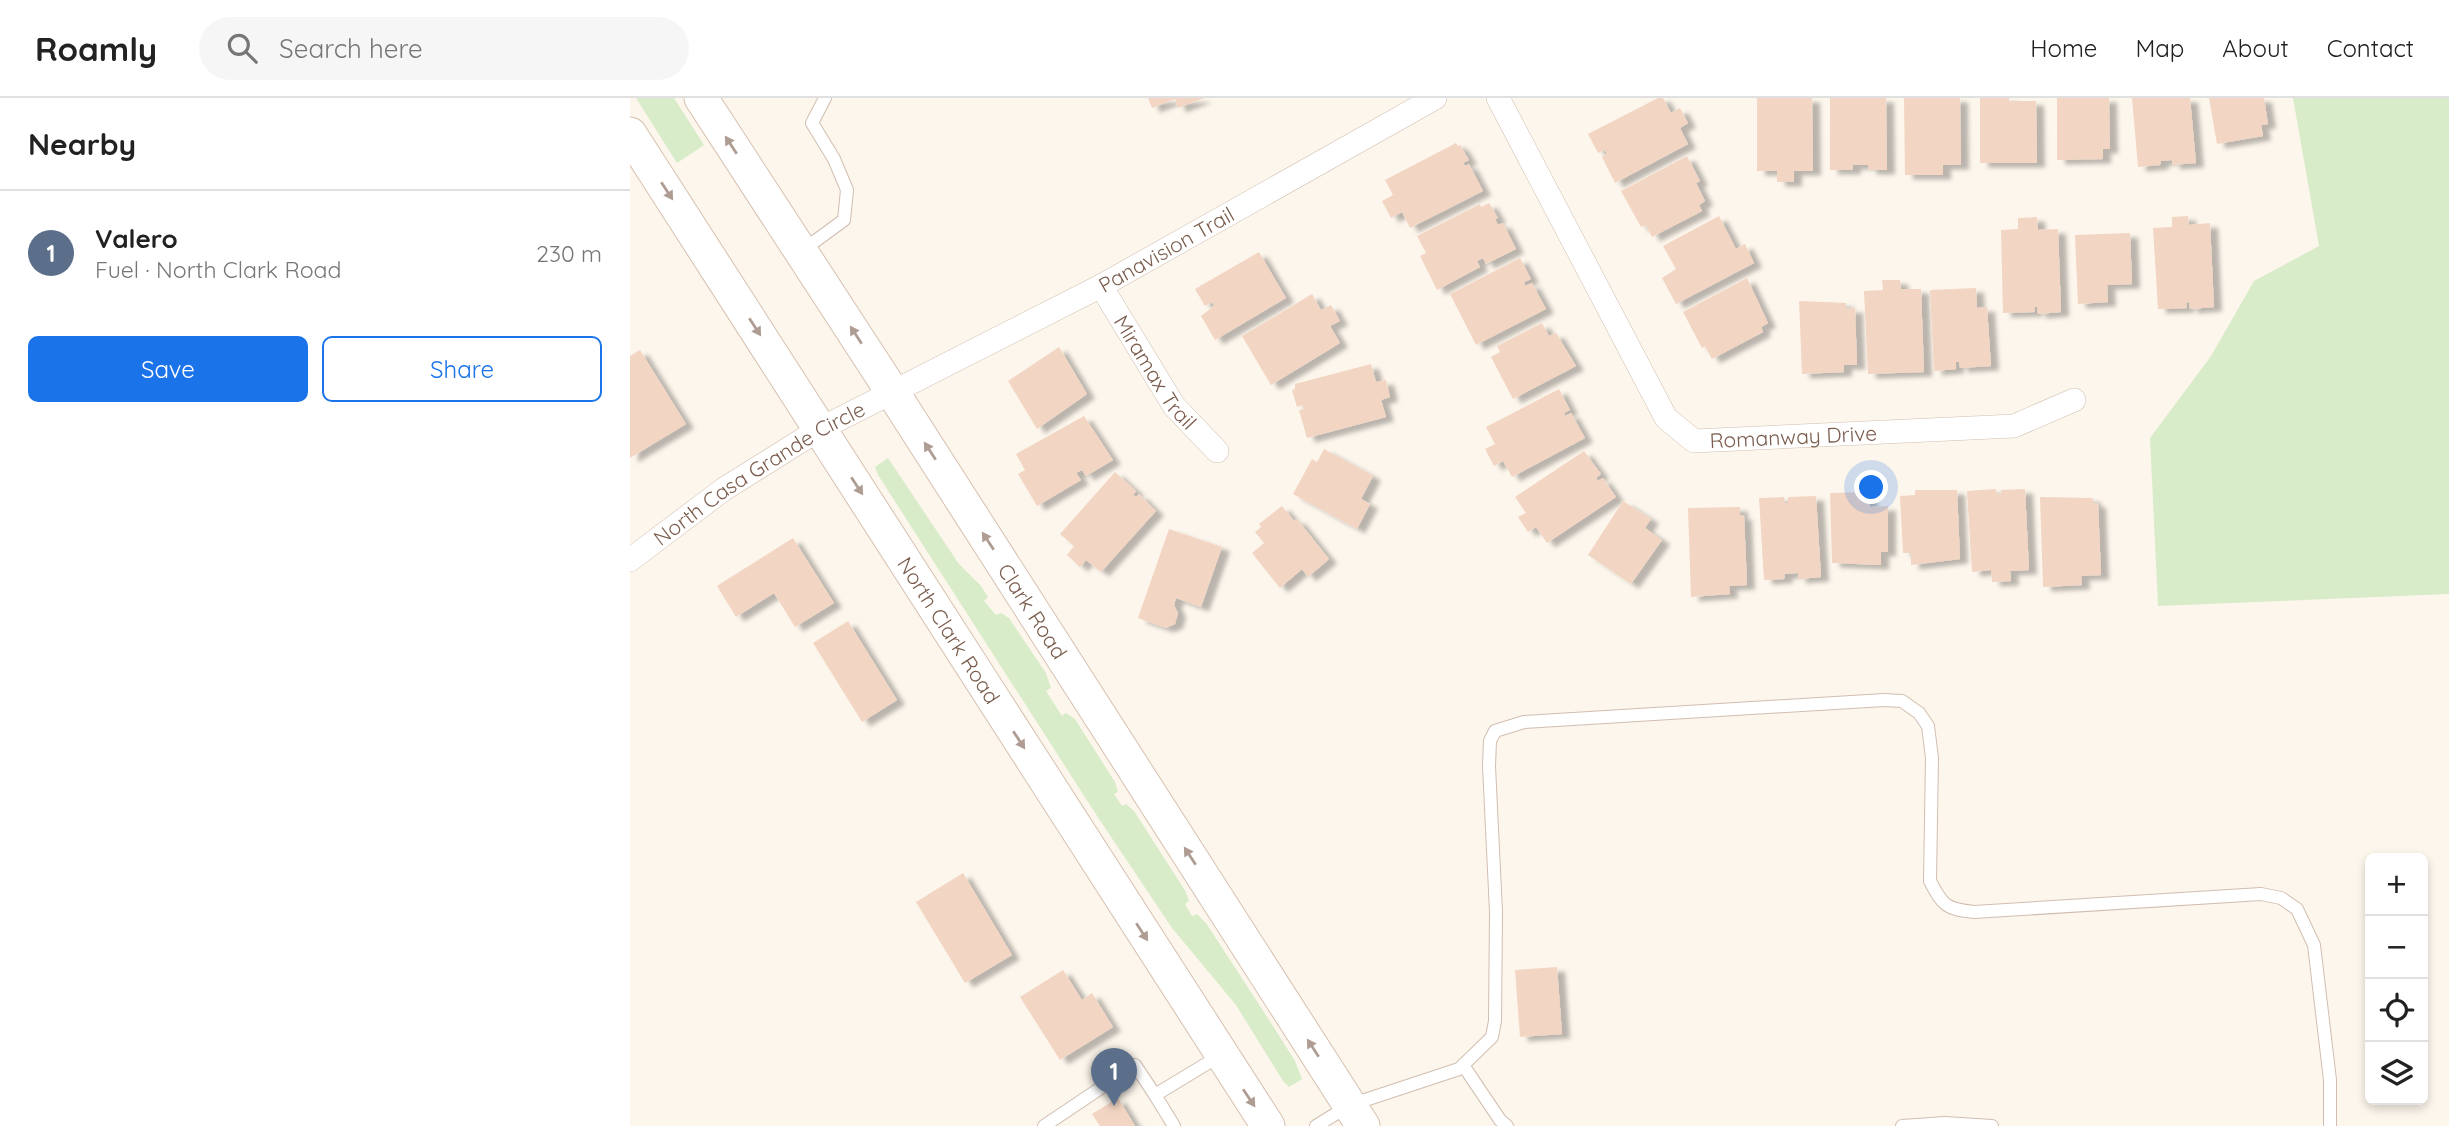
<!DOCTYPE html>
<meta charset="utf-8">
<style>
:root{--surface:#fff;--page:#f6f6f6;--text:#222;--muted:#767676;--line:#e0e0e0;--accent:#1a73e8}
body{margin:0;font-family:Quicksand,sans-serif;background:var(--page);color:var(--text)}
.controls{position:absolute;right:21px;bottom:21px;display:grid;overflow:hidden;border-radius:10px;box-shadow:0 4px 10px #0003}
.controls button{width:63px;height:63px;display:grid;place-items:center;padding:0;border:0;border-bottom:2px solid var(--line);background:var(--surface);color:var(--text);font:35px sans-serif}
.you{position:absolute;left:1242px;top:390px;width:24px;height:24px;margin:-18px;border:5px solid #fff;border-radius:50%;background:#1a73e8;box-shadow:0 0 0 10px #1a73e833}
.badge{display:grid;place-items:center;width:46px;height:46px;border-radius:50%;background:var(--accent);color:#fff;font-size:23px;font-weight:700}
.pin{position:absolute;translate:-50% -58px;filter:drop-shadow(0 2px 4px #0008)}
.pin::after{content:'';position:absolute;top:37px;width:24px;height:21px;background:inherit;clip-path:polygon(0 0,100% 0,50% 100%)}
.list{margin:0;padding:0;list-style:none}
h2{display:flex;justify-content:space-between;align-items:center;height:91px;margin:0;padding:0 28px;font-size:30px}
h2 small{font-size:23px;font-weight:400;color:var(--muted)}
.list li{display:grid;grid-template-columns:46px 1fr auto;gap:21px;align-items:center;box-sizing:border-box;height:126px;padding:0 28px;border-top:2px solid var(--line)}
.list b{display:block;font-size:26px;white-space:nowrap}
.list p{margin:0;font-size:23px;white-space:nowrap;color:var(--muted)}
.list em{font-size:23px;font-style:normal;color:var(--muted)}
.actions{display:flex;gap:14px;padding:21px 28px}
.actions a{flex:1;padding:16px 0;border:2px solid var(--accent);border-radius:10px;text-align:center;font-size:24px;color:var(--accent)}
.actions .main{background:var(--accent);color:#fff}
.icon{flex:none;width:38px;height:38px;fill:none;stroke:currentColor;stroke-width:2;stroke-linecap:round;stroke-linejoin:round}
.map{position:relative;flex:none;width:1819px;height:1028px;overflow:hidden}
header{display:flex;align-items:center;gap:42px;box-sizing:border-box;height:98px;padding:0 35px;background:var(--surface);border-bottom:2px solid var(--line)}
header strong{font-size:33px}
nav{display:flex;gap:38px;margin-inline-start:auto;font-size:24px}
.search{width:490px;height:63px;background:var(--page);display:flex;align-items:center;gap:18px;box-sizing:border-box;padding:0 24px;border-radius:38px;color:var(--muted);font-size:26px}
main{display:flex}
aside{flex:1;background:var(--surface)}
.map>svg:first-child{display:block}
</style>
<header>
<strong>Roamly</strong>
<div class="search"><svg class="icon" aria-label="search" viewBox="0 0 24 24"><circle cx="10" cy="10" r="6"/><path d="M15 15l6 6"/></svg>Search here</div>
<nav><a>Home</a><a>Map</a><a>About</a><a>Contact</a></nav>
</header>
<main>
<aside>
<h2>Nearby<small></small></h2>
<ul class="list">
<li><span class="badge" style="background:#5c6f8a">1</span><div><b>Valero</b><p>Fuel · North Clark Road</p></div><em>230 m</em></li>
</ul>
<div class="actions"><a class="main">Save</a><a>Share</a></div>
</aside>
<div class="map">
<svg width="1819" height="1028" viewBox="0 0 1819 1028">
<defs>
<filter id="shadow"><feDropShadow dx="8" dy="4.5" stdDeviation="2" flood-color="#0004"/></filter>
</defs>
<rect width="100%" height="100%" fill="#fdf6ec"/>
<!-- green -->
<g fill="#d8ecc9">
<path d="M6,0H44L74,47L47,65Z"/>
<path d="M1663,0H1819V496L1528,508L1520,340L1581,258L1624,183L1689,148Z"/>
<path d="M258,360L329,466L351,488L358,499L354,503L366,517L371,515L379,520L416,575L421,590L416,593L432,618L436,615L445,621L485,684L488,694L484,696L492,708L496,706L504,713L556,794L559,803L555,806L562,818L567,816L576,825L643,928L665,963L672,981L659,989L653,983L606,907L542,830L469,721L248,377L245,369Z"/>
</g>
<!-- building -->
<g fill="#f3d5c3" filter="url(#shadow)">
<path d="M518,0H574L548,10L545,1L522,10Z"/>
<path d="M1028,0H1033L1041,15L1050,10L1058,25L1050,30L1058,46L985,85L972,59L977,56L975,52L968,55L958,36Z"/>
<path d="M1127,0H1182L1183,73H1164V84H1147V73H1127Z"/>
<path d="M1200,0H1256L1257,72H1239L1238,67H1223V72H1200Z"/>
<path d="M1274,0H1330L1331,67H1313V77H1275Z"/>
<path d="M1350,0H1379V3H1406L1407,65H1350Z"/>
<path d="M1427,0H1479L1480,51H1473V61L1427,62Z"/>
<path d="M1502,0H1560L1566,65L1542,67V62L1531,63L1530,67L1508,69Z"/>
<path d="M1579,0H1634L1638,26L1631,27L1633,38L1587,46Z"/>
<path d="M826,45L828,48L830,47L839,62L833,65L835,68L839,66L853,93L780,130L772,114L761,120L752,103L763,97L755,82Z"/>
<path d="M1057,58L1070,83L1066,85L1075,103L1069,107L1072,113L1022,139L1016,127L1011,129L991,93Z"/>
<path d="M859,105L868,120L865,121L868,127L873,125L886,151L856,166L853,160L847,163L850,169L807,192L790,158L796,155L787,138L850,106L851,109Z"/>
<path d="M1089,118L1106,151L1115,146L1124,165L1046,206L1032,180L1046,171L1033,148Z"/>
<path d="M1558,118L1559,127L1580,125L1584,209L1560,211L1559,204L1556,205L1557,210L1528,211L1523,130L1542,129V119Z"/>
<path d="M1407,119L1408,132L1428,131L1431,214L1408,216L1407,209H1404L1405,214L1373,215L1371,132L1388,131V120Z"/>
<path d="M1500,135L1502,186L1477,187L1478,204L1448,206L1445,137Z"/>
<path d="M629,154L656,200L585,242L571,218L584,208L582,204L575,208L565,191Z"/>
<path d="M890,160L901,181L894,184L895,188L902,185L916,211L846,247L820,196Z"/>
<path d="M1117,180L1138,225L1131,229L1133,234L1082,261L1075,248L1072,250L1053,214Z"/>
<path d="M1252,182H1270L1271,191H1291L1294,274L1238,276L1234,193L1253,192Z"/>
<path d="M1346,190L1347,210L1357,209L1361,268L1330,270L1329,264H1326V271L1304,273L1300,192Z"/>
<path d="M682,196L691,212L701,207L710,223L700,228L710,245L641,287L612,238Z"/>
<path d="M1169,203L1216,205V211L1225,210L1227,267H1214V274L1172,276Z"/>
<path d="M912,225L919,238L926,235L946,268L883,301L861,259L870,254L867,248Z"/>
<path d="M429,249L457,296L407,331L378,283Z"/>
<path d="M10,252L56,326L0,360V258Z"/>
<path d="M741,266L746,284L756,282L760,299L751,302L756,319L677,340L669,312L674,311L673,307L667,309L662,292L665,291V286Z"/>
<path d="M929,291L940,312L934,315L935,318L941,315L955,340L882,379L873,363L864,368L855,351L865,346L856,329Z"/>
<path d="M454,318L483,362L456,378L452,372L446,375L451,382L407,408L388,376L395,372L386,356Z"/>
<path d="M694,351L743,378L731,401L740,406L727,431L663,396L682,361L687,364Z"/>
<path d="M954,353L971,376L966,380L968,383L973,380L986,399L917,445L906,429L898,434L888,419L896,415L885,399Z"/>
<path d="M485,374L506,393L503,397L506,399L509,396L526,413L471,474L456,462L450,469L437,457L444,448L430,436Z"/>
<path d="M1366,391L1367,396H1372L1371,392L1395,391L1399,472L1380,473L1381,483L1362,484L1361,472L1342,474L1337,393Z"/>
<path d="M1285,392H1327L1330,461L1281,467V455H1273L1270,398L1285,397Z"/>
<path d="M1239,394L1240,409L1258,408V454H1251V467L1202,465L1200,395Z"/>
<path d="M1186,398L1191,479L1168,481V475L1155,476L1154,481L1134,482L1129,400L1154,399L1155,405H1158V399Z"/>
<path d="M1410,399L1463,400V405H1468L1471,477L1451,478L1452,487L1413,489Z"/>
<path d="M993,403L1021,421L1015,430L1032,442L1001,486L958,457Z"/>
<path d="M652,408L664,423L667,421L699,461L678,479L672,471L650,490L622,455L634,445L625,434L631,429L629,426Z"/>
<path d="M1110,409V418L1114,417L1117,487L1099,488L1100,496L1061,499L1058,410Z"/>
<path d="M539,431L592,449L571,509L546,500L544,507L548,515L545,526L536,530L508,520Z"/>
<path d="M163,440L204,505L165,529L144,495L106,519L87,488Z"/>
<path d="M218,523L267,602L232,624L183,545Z"/>
<path d="M333,775L382,857L335,885L286,804Z"/>
<path d="M927,869L932,936L890,939L885,872Z"/>
<path d="M433,872L452,902L462,895L483,929L430,962L390,899Z"/>
<path d="M488,1000L505,1028H470L462,1016Z"/>
</g>
<g fill="none" stroke-linecap="round" stroke-linejoin="round">
<!-- lane casing -->
<g stroke="#d1beb0" stroke-width="14">
<g id="lane">
<path d="M173,152L214,122L217,92L204,61L182,25L195,0"/>
<path d="M833,967L870,1022L877,1028"/>
<path d="M414,1028L505,967L525,997"/>
<path d="M544,1028L525,997L591,957"/>
<path d="M686,1028L720,1007L829,971L862,939L865,923L866,814L859,668L860,643L865,633L894,624L1254,602L1272,603L1289,615L1298,628L1302,660L1300,783C1313,808 1316,811 1344,814L1631,796L1651,800L1667,811L1684,847L1700,982V1028"/>
<path d="M1272,1028L1315,1025L1362,1028"/>
</g>
</g>
<!-- street casing -->
<g stroke="#d1beb0" stroke-width="24">
<g id="street">
<path id="s1" d="M868,0L1036,320L1064,343L1384,328L1444,302"/>
<path id="s2" d="M471,188L544,308L587,353"/>
<path id="s3" d="M0,462L94,391L190,331L471,188L805,0"/>
</g>
</g>
<!-- secondary casing -->
<g stroke="#d6c0b0" stroke-width="35">
<g id="secondary">
<path id="s4" d="M71,0L263,295L733,1028"/>
<path id="s5" d="M0,36L638,1028"/>
</g>
</g>
<!-- lane -->
<use href="#lane" stroke="#fff" stroke-width="12"/>
<!-- street -->
<use href="#street" stroke="#fff" stroke-width="23"/>
<!-- secondary -->
<use href="#secondary" stroke="#fff" stroke-width="33"/>
</g>
<!-- one-way arrows -->
<defs><path id="oneway-solid" d="M-6-.8H1V-3.2L6.5 0L1 3.2V.8H-6Z" transform="scale(1.75)"/></defs>
<g fill="#af9d94">
<use href="#oneway-solid" transform="translate(101 47) rotate(-123)"/>
<use href="#oneway-solid" transform="translate(37 93) rotate(57)"/>
<use href="#oneway-solid" transform="translate(125 229) rotate(57)"/>
<use href="#oneway-solid" transform="translate(226 237) rotate(-123)"/>
<use href="#oneway-solid" transform="translate(300 353) rotate(-123)"/>
<use href="#oneway-solid" transform="translate(227 388) rotate(57)"/>
<use href="#oneway-solid" transform="translate(358 443) rotate(-123)"/>
<use href="#oneway-solid" transform="translate(389 642) rotate(57)"/>
<use href="#oneway-solid" transform="translate(560 758) rotate(-123)"/>
<use href="#oneway-solid" transform="translate(512 834) rotate(57)"/>
<use href="#oneway-solid" transform="translate(683 950) rotate(-123)"/>
<use href="#oneway-solid" transform="translate(619 1000) rotate(56)"/>
</g>
<g text-anchor="middle" dominant-baseline="central" stroke-width="5" stroke-linejoin="round" paint-order="stroke">
<!-- street labels -->
<g font-size="21" fill="#7a5c4d" stroke="#fffaf3">
<text stroke="none"><textPath href="#s3" startOffset="621">Panavision Trail</textPath></text>
<text stroke="none"><textPath href="#s2" startOffset="102">Miramax Trail</textPath></text>
<text stroke="none"><textPath href="#s1" startOffset="497">Romanway Drive</textPath></text>
<text stroke="none"><textPath href="#s3" startOffset="156">North Casa Grande Circle</textPath></text>
<text stroke="none"><textPath href="#s4" startOffset="611">Clark Road</textPath></text>
<text stroke="none"><textPath href="#s5" startOffset="590">North Clark Road</textPath></text>
</g>
</g>
</svg>
<div class="controls">
<button>+</button>
<button>−</button>
<button><svg class="icon" aria-label="locate" viewBox="0 0 24 24"><circle cx="12" cy="12" r="6"/><path d="M12 2v4M12 18v4M2 12h4M18 12h4"/></svg></button>
<button><svg class="icon" aria-label="layers" viewBox="0 0 24 24"><path d="M12 4l9 5-9 5-9-5zM3 14l9 5 9-5"/></svg></button>
</div>
<div class="you"></div>
<div class="pin badge" style="left:484px;top:1008px;background:#5c6f8a">1</div>
</div>
</main>
